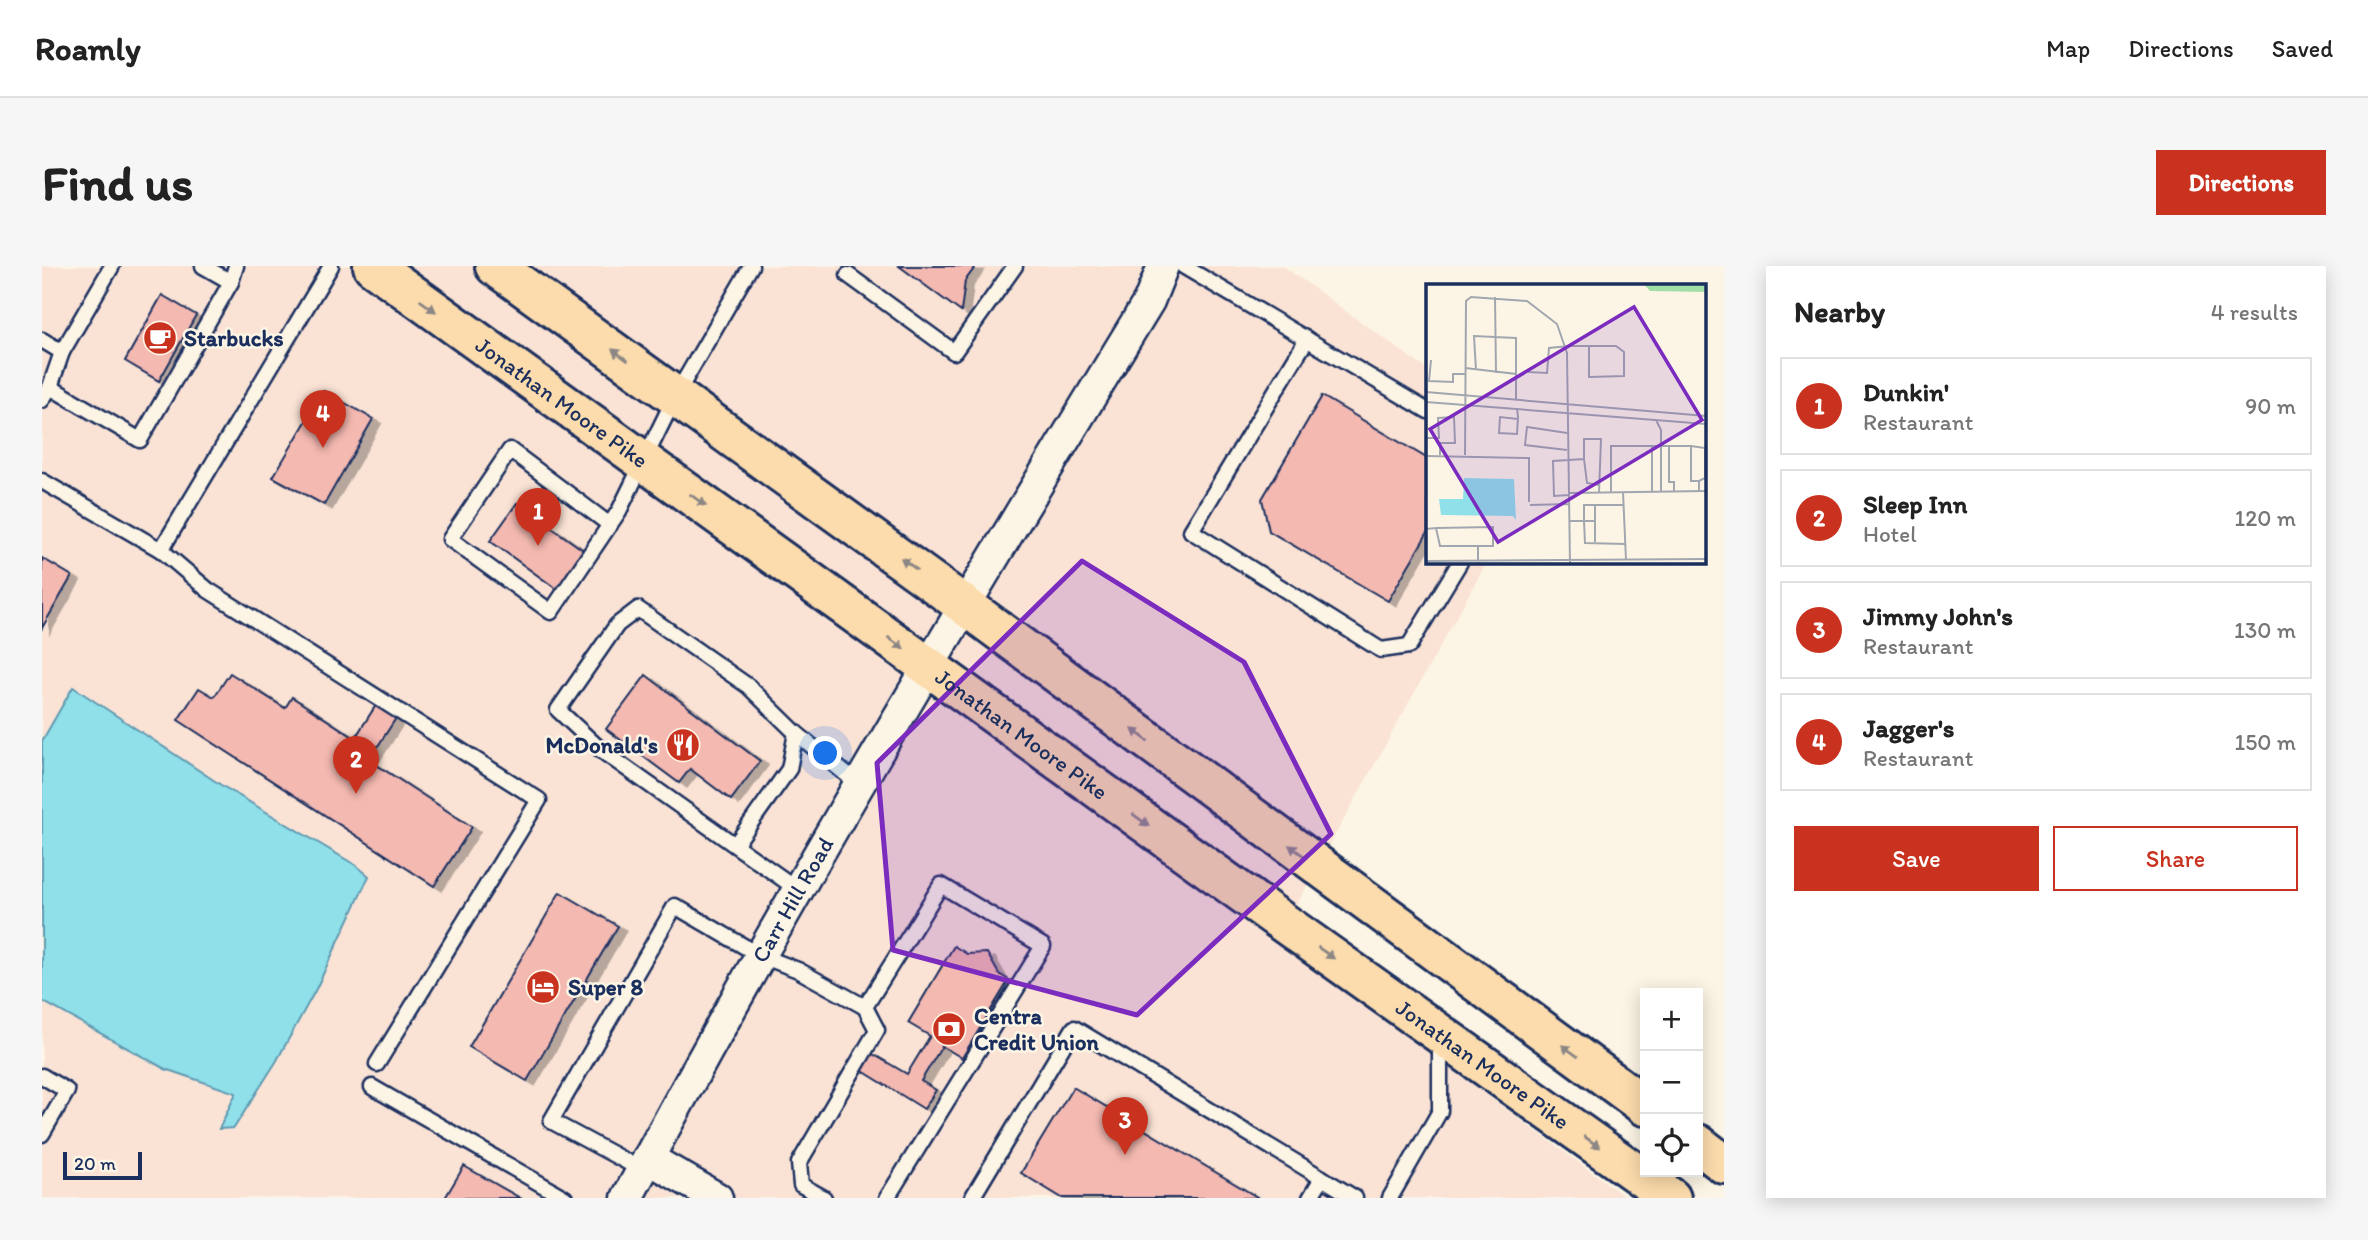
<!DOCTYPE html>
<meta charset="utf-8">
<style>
:root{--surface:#fff;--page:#f6f6f6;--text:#222;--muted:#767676;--line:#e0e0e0;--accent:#c8321e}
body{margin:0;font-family:Itim,sans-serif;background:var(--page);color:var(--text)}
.controls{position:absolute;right:21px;bottom:21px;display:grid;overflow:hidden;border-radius:0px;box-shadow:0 4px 18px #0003}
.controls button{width:63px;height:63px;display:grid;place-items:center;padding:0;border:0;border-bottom:2px solid var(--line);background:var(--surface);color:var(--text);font:35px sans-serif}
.scale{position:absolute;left:21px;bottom:18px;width:79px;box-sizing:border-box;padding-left:7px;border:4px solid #1b2f5e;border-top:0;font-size:19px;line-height:24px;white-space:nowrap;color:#1b2f5e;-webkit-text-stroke:5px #fcf5e5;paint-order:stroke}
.you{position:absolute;left:784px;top:488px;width:24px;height:24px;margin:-18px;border:5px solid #fff;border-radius:50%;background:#1a73e8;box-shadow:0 0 0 10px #1a73e833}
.badge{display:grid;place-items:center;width:46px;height:46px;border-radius:50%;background:var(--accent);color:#fff;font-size:23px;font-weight:700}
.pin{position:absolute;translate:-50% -58px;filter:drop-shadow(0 2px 4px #0008)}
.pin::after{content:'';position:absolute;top:37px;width:24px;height:21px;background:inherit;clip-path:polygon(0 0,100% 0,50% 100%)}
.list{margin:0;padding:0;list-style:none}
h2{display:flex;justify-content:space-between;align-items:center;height:91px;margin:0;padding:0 28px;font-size:30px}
h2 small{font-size:23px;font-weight:400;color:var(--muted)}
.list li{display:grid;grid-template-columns:46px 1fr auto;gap:21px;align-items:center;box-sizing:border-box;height:98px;margin:0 14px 14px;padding:0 14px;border:2px solid var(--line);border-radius:0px}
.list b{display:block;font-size:26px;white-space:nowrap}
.list p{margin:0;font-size:23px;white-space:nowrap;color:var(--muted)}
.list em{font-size:23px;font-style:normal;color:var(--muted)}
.actions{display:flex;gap:14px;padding:21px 28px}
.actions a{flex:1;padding:16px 0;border:2px solid var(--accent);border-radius:0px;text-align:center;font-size:24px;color:var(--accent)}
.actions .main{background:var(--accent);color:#fff}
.icon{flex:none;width:38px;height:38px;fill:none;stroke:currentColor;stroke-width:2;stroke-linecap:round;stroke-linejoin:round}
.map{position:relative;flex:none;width:1682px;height:932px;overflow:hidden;border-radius:0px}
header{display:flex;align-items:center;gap:42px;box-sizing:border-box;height:98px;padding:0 35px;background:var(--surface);border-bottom:2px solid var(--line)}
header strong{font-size:33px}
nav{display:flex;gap:38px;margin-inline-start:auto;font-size:24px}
.intro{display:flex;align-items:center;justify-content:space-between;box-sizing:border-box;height:168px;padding:0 42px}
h1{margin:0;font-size:49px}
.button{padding:18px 32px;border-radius:0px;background:var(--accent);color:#fff;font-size:24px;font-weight:700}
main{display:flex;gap:42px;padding:0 42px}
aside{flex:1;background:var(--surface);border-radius:0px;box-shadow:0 4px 18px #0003}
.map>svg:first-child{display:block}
</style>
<header>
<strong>Roamly</strong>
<nav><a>Map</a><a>Directions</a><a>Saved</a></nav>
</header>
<div class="intro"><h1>Find us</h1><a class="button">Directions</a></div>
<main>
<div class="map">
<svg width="1682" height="932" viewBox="0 0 1682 932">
<defs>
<filter id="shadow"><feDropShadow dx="8" dy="4.5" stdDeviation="0" flood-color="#0004"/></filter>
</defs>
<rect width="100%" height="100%" fill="#fcf5e5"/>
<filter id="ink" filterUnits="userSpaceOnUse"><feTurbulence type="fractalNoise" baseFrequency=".0143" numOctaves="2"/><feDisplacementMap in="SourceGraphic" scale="14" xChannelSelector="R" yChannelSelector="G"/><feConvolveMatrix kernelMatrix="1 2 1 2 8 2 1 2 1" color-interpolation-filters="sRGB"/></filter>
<g filter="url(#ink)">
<!-- built -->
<path fill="#fae3d5" d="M0,0H1241L1386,104V296H1445L1235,674L1585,932H0Z"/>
<!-- water -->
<path fill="#8fe0e9" stroke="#6199b1" stroke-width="2" d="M31,421L179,519L315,600L327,610L274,723L234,796L192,862L177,863L194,827L123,803L0,735V475Z"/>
<!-- building -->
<g fill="#f4b9b1" stroke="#1b2f5e" stroke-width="2" filter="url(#shadow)">
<path d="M857,0H934L923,15L919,46Z"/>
<path d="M120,29L154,49L117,115L83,95Z"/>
<path d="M282,125L331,153L282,239L231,211Z"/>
<path d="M1280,130L1386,193V266L1346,335L1227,265L1220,233Z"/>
<path d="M475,237L544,286L516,324L448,275Z"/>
<path d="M0,292L30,310L0,362Z"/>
<path d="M188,407L243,442L250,431L313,472L336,436L356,449L327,494L430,561L392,620L136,454L157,422L172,431Z"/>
<path d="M604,409L718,495L689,534L648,503L637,517L564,463Z"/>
<path d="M518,626L576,660L485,815L427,781Z"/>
<path d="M912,680L925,688L945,687L957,708L967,714L920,792L900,780L879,815L894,824L882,843L819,804L829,787L865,808L888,770L866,757Z"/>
<path d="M1031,821L1215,931V932H1020L979,907Z"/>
<path d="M422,900L478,932H403Z"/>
</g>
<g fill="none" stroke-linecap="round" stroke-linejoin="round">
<!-- lane casing -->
<g stroke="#1b2f5e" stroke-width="19">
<g id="lane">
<path d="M1141,0L1386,145"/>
<path d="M806,9L912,86L973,0"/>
<path d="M189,16L194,0"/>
<path d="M1265,73L1149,265L1339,384L1367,380L1418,296"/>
<path d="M0,74L20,86L70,0"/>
<path d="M8,121L20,86"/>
<path d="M0,134L8,121L98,174L189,16L161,0"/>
<path d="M0,215L119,284L166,324L497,534L335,798"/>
<path d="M568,259L468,184L408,273L509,346L577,245L634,129L709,0"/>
<path d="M119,284L289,0"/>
<path d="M693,579L747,503L754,467"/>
<path d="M755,623L560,485L516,444L575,359L596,343L706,420L754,467L816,518"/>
<path d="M0,810L25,825L0,868"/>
<path d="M330,821L523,932"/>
<path d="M600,904L509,855L633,640L717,689L756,704L823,741L899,619L1001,680L845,932"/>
<path d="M782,932L759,919L757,897L835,764L823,741"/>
<path d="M930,932L1032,762L1313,932"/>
<path d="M1268,932L1280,912"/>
<path d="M1348,932L1398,845V775"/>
</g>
</g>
<!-- street casing -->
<g stroke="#1b2f5e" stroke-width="35">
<g id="street">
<path d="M606,892L675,932"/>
<path id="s1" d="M585,932C748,627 927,330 1107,35L1121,0"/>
</g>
</g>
<!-- highway casing -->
<g stroke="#1b2f5e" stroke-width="44">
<g id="highway">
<path id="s2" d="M331,0L1232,650L1629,932"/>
<path d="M453,0L922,339L1603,840"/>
<path d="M1656,878L1682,898"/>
</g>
</g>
<!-- lane -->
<use href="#lane" stroke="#fcf5e5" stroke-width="14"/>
<!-- street -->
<use href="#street" stroke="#fcf5e5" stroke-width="30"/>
<!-- highway -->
<use href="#highway" stroke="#fcdcac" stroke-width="38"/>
</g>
<!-- one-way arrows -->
<defs><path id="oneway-solid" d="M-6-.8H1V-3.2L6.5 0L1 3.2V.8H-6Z" transform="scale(1.75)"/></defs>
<g fill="#8c8685">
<use href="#oneway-solid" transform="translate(386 40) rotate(36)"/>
<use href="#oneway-solid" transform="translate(578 89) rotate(-144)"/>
<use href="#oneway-solid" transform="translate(656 234) rotate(36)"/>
<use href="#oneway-solid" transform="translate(867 298) rotate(-144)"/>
<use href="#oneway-solid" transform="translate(854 377) rotate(36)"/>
<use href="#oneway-solid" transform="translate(1098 469) rotate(-143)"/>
<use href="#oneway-solid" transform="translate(1099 554) rotate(36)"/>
<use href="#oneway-solid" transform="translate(1255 585) rotate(-144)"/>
<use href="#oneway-solid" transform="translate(1284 687) rotate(35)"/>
<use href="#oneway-solid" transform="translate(1528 785) rotate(-144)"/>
<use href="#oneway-solid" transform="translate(1550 876) rotate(35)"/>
</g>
</g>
<!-- marked area -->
<path fill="#7b2cbf" fill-opacity="0.2" stroke="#7b2cbf" stroke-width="5" stroke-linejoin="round" d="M1040,295L1202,396L1289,568L1095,749L851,684L835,497Z"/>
<!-- icons -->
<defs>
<g id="cafe-disc" transform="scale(1.75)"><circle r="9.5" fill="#c8321e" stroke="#fcf5e5"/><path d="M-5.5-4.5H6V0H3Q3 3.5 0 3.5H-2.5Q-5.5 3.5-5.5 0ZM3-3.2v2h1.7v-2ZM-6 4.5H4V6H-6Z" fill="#fff"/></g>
<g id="restaurant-disc" transform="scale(1.75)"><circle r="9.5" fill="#c8321e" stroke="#fcf5e5"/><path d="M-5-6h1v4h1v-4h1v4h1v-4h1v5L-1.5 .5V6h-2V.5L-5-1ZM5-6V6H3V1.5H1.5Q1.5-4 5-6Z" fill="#fff"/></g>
<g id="hotel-disc" transform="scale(1.75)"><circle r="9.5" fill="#c8321e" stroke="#fcf5e5"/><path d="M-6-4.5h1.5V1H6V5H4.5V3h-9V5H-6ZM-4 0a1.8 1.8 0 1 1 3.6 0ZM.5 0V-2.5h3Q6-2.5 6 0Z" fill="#fff"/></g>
<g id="bank-disc" transform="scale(1.75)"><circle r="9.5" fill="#c8321e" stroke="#fcf5e5"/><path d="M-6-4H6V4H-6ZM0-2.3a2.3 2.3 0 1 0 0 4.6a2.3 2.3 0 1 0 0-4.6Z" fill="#fff"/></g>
</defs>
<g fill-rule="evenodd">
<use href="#cafe-disc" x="118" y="72"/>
<use href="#restaurant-disc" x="641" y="479"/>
<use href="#hotel-disc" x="501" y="721"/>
<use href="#bank-disc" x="907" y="763"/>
</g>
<g text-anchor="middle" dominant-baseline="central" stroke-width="5" stroke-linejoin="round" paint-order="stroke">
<!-- poi labels -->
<g font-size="23" font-weight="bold" fill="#1b2f5e" stroke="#fcf5e5" text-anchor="start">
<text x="142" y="72">Starbucks</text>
<text x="616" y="479" text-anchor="end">McDonald's</text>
<text x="526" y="721">Super 8</text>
<text x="932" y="750">Centra<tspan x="932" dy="26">Credit Union</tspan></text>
</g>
<!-- street labels -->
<g font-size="23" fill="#1b2f5e" stroke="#fcf5e5">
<text stroke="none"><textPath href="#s2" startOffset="233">Jonathan Moore Pike</textPath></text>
<text stroke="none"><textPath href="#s2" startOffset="800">Jonathan Moore Pike</textPath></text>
<text stroke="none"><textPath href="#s1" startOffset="341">Carr Hill Road</textPath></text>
<text stroke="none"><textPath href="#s2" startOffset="1367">Jonathan Moore Pike</textPath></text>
</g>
</g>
<!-- overview -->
<g transform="translate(1384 18)">
<rect width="280" height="280" fill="#fcf5e5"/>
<path d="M218,0H280V8L224,7Z" fill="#a1dfa7"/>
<path d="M38,194L88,195L90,236L87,232L15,231L13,215H37Z" fill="#8fe0e9"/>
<path fill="none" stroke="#a2a6af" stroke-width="2" d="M69,13L70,89M5,76L3,97L27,98V90H39M39,84L90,90V115M50,86L48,52L90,54V90M102,88L121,89L123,64L143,62H190L198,68V92L163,93V62M0,108L280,132M0,118L280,140M91,125L92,133L91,150L73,149L74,133L92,135M230,136L235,146V208M141,149L101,143L99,161L141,166M0,154H13L12,134L28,133L29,159H14V171M243,162V198H248V208M265,162L279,164V194L273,197M39,171L40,17L45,13L101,17L131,40L141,69L144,280M0,172L103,174V218M158,175L161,199L173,201M185,208V162H265V197H273V207M197,208L200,276M226,208V162M143,209L280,207M143,211L128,212L127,177L158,175V155H175L173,209M104,221L143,220M169,221V258M144,237H158V221H197M169,237H158L159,259L200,260M10,244L67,243V262H52M0,245L10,244L14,262H52V280M0,277L280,275"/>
<path fill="#7b2cbf" fill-opacity="0.15" stroke="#7b2cbf" stroke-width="3.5" d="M208,23L276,136L72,258L4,145Z"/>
<rect width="280" height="280" fill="none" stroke="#1b2f5e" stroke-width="3.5"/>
</g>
</svg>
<div class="controls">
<button>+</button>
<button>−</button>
<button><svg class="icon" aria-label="locate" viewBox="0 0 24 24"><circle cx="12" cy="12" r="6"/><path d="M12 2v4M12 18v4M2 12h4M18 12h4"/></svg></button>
</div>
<div class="scale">20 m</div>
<div class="you"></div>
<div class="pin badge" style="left:496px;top:280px">1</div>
<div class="pin badge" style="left:314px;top:528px">2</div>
<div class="pin badge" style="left:1083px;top:889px">3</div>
<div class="pin badge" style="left:281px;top:182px">4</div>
</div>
<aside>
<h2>Nearby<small>4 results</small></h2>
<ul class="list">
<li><span class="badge">1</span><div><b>Dunkin'</b><p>Restaurant</p></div><em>90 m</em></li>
<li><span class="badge">2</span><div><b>Sleep Inn</b><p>Hotel</p></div><em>120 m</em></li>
<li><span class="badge">3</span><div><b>Jimmy John's</b><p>Restaurant</p></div><em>130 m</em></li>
<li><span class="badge">4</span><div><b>Jagger's</b><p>Restaurant</p></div><em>150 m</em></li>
</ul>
<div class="actions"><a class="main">Save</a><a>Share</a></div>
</aside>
</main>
